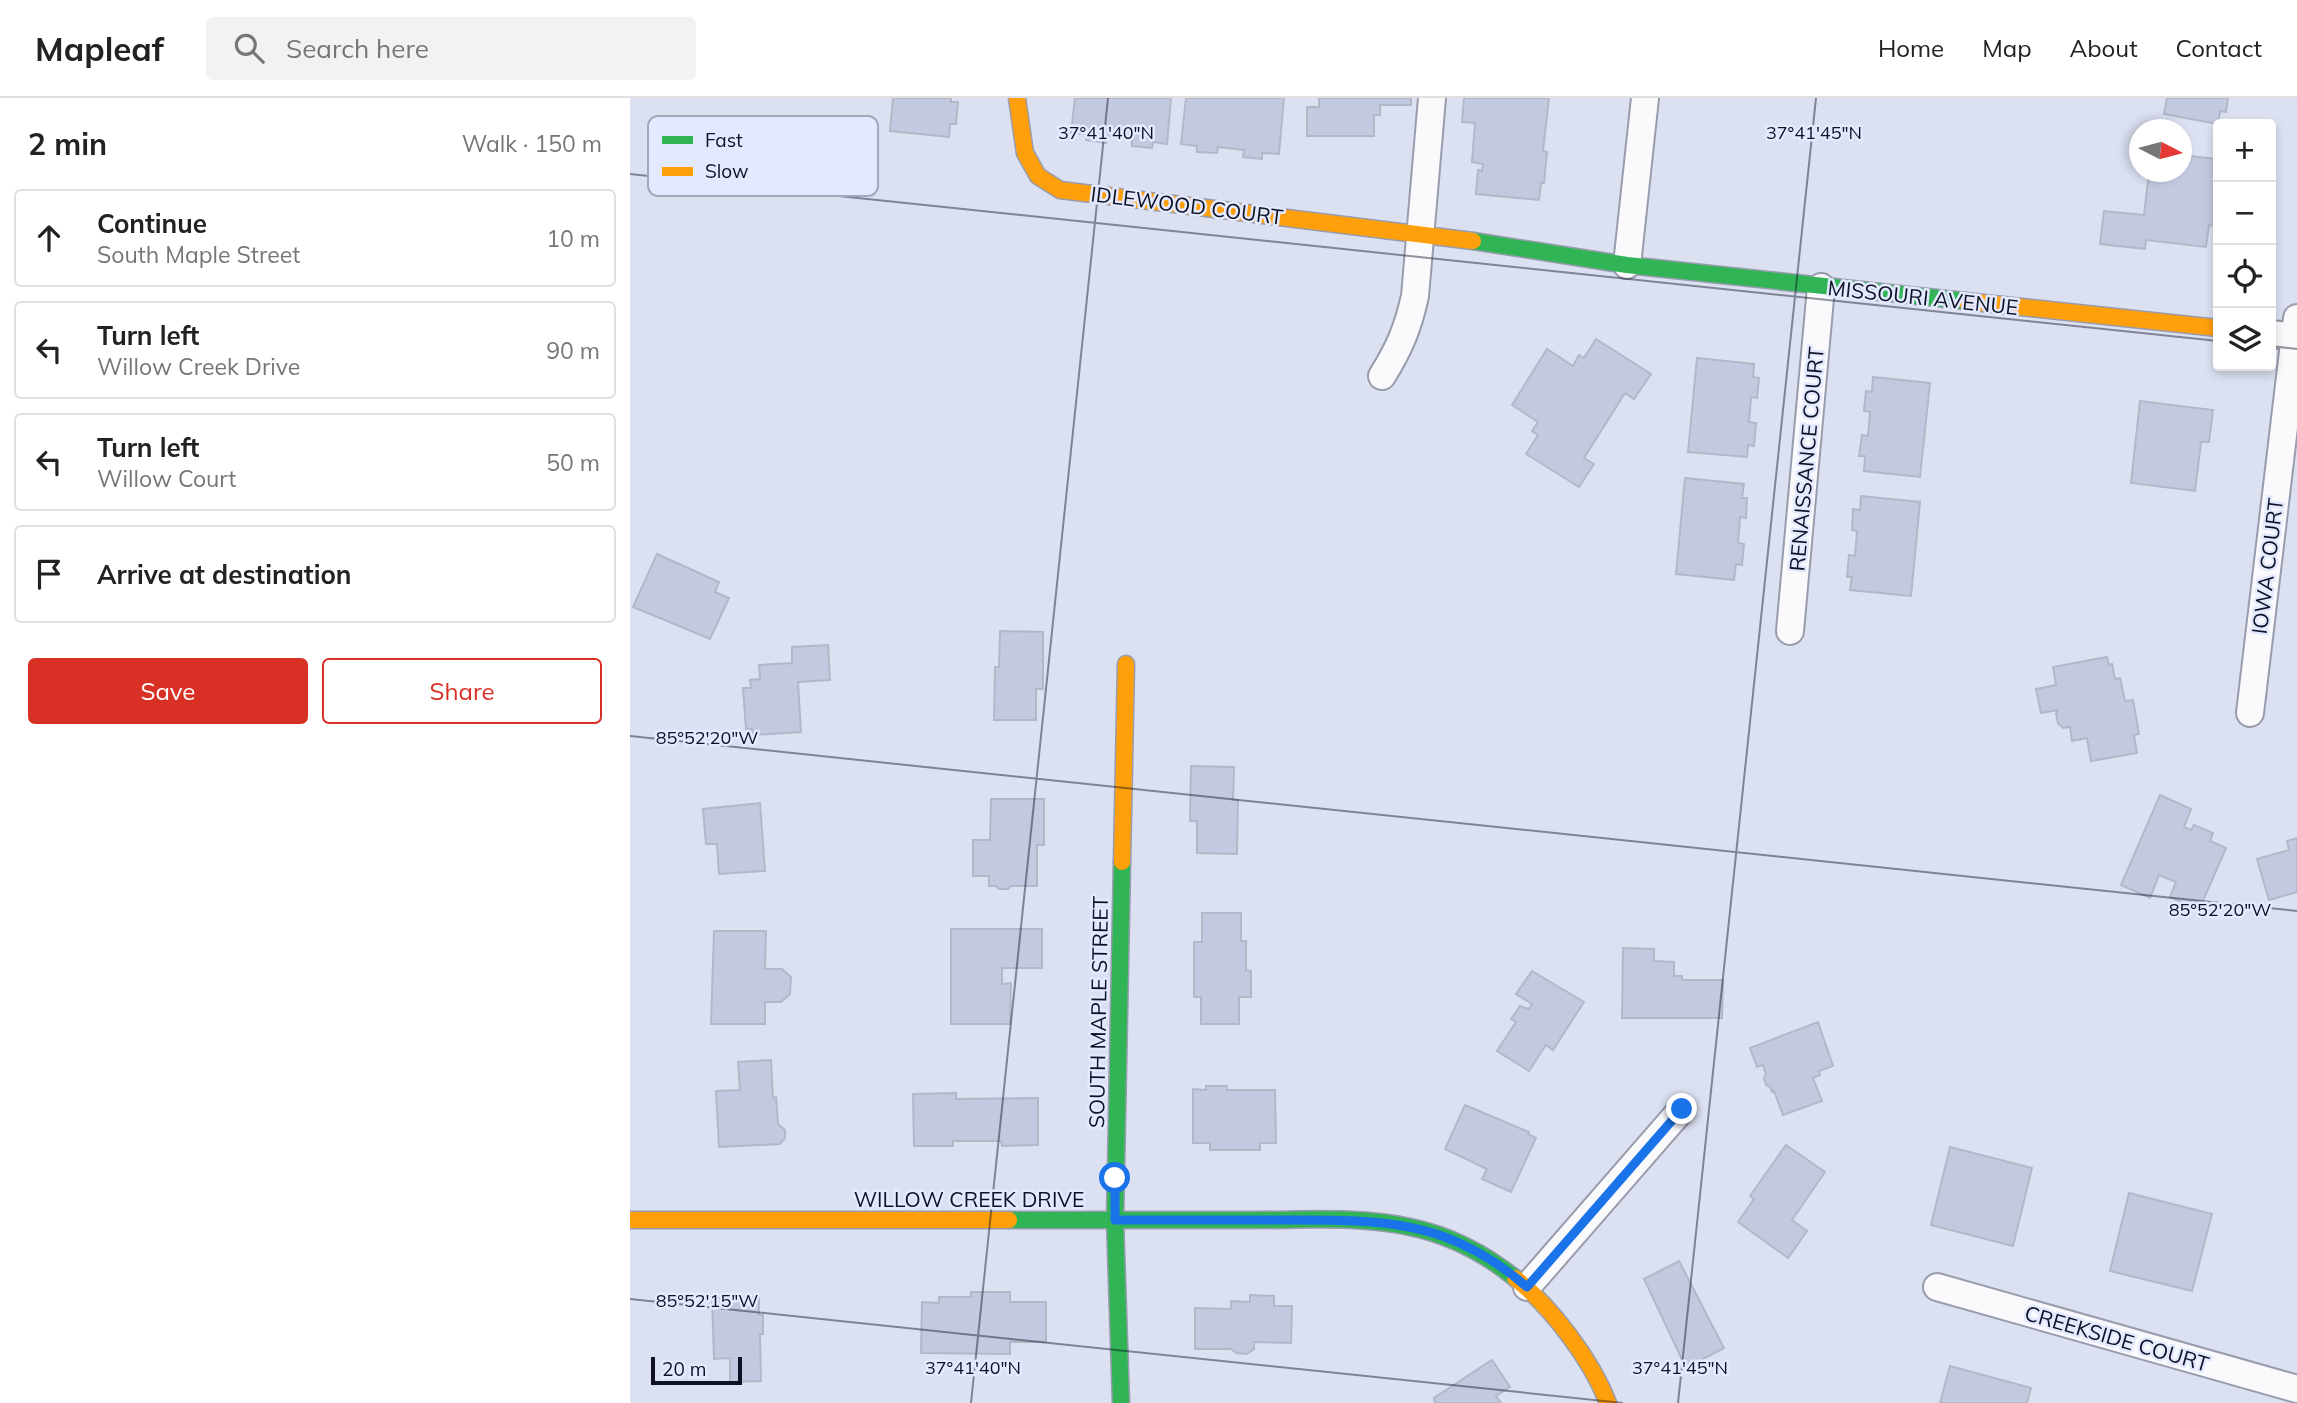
<!DOCTYPE html>
<meta charset="utf-8">
<style>
:root{--surface:#fff;--page:#f2f2f2;--text:#222;--muted:#767676;--line:#e0e0e0;--accent:#d93025}
body{margin:0;font-family:Mulish,sans-serif;background:var(--page);color:var(--text)}
.controls{position:absolute;right:21px;top:21px;display:grid;overflow:hidden;border-radius:7px;box-shadow:0 4px 10px #0003}
.controls button{width:63px;height:63px;display:grid;place-items:center;padding:0;border:0;border-bottom:2px solid var(--line);background:var(--surface);color:var(--text);font:35px sans-serif}
.compass{position:absolute;left:1499px;top:21px;width:63px;height:63px;border-radius:50%;background:var(--surface);box-shadow:0 4px 10px #0003;rotate:96deg}
.scale{position:absolute;left:21px;bottom:18px;width:91px;box-sizing:border-box;padding-left:7px;border:4px solid #0e1224;border-top:0;font-size:19px;line-height:24px;white-space:nowrap;color:#0e1224;-webkit-text-stroke:5px #e3e9ff;paint-order:stroke}
.stop{position:absolute;width:21px;height:21px;margin:-16px;border:5px solid #1a73e8;border-radius:50%;background:#fff}
.stop.end{background:#1a73e8;border-color:#fff;box-shadow:0 2px 7px #0008}
.list{margin:0;padding:0;list-style:none}
h2{display:flex;justify-content:space-between;align-items:center;height:91px;margin:0;padding:0 28px;font-size:30px}
h2 small{font-size:23px;font-weight:400;color:var(--muted)}
.list li{display:grid;grid-template-columns:46px 1fr auto;gap:21px;align-items:center;box-sizing:border-box;height:98px;margin:0 14px 14px;padding:0 14px;border:2px solid var(--line);border-radius:7px}
.list b{display:block;font-size:26px;white-space:nowrap}
.list p{margin:0;font-size:23px;white-space:nowrap;color:var(--muted)}
.list em{font-size:23px;font-style:normal;color:var(--muted)}
.actions{display:flex;gap:14px;padding:21px 28px}
.actions a{flex:1;padding:16px 0;border:2px solid var(--accent);border-radius:7px;text-align:center;font-size:24px;color:var(--accent)}
.actions .main{background:var(--accent);color:#fff}
.icon{flex:none;width:38px;height:38px;fill:none;stroke:currentColor;stroke-width:2;stroke-linecap:round;stroke-linejoin:round}
.map{position:relative;flex:none;width:1667px;height:1305px;overflow:hidden}
header{display:flex;align-items:center;gap:42px;box-sizing:border-box;height:98px;padding:0 35px;background:var(--surface);border-bottom:2px solid var(--line)}
header strong{font-size:33px}
nav{display:flex;gap:38px;margin-inline-start:auto;font-size:24px}
.search{width:490px;height:63px;background:var(--page);display:flex;align-items:center;gap:18px;box-sizing:border-box;padding:0 24px;border-radius:7px;color:var(--muted);font-size:26px}
main{display:flex}
aside{flex:1;background:var(--surface)}
.map>svg:first-child{display:block}
</style>
<header>
<strong>Mapleaf</strong>
<div class="search"><svg class="icon" aria-label="search" viewBox="0 0 24 24"><circle cx="10" cy="10" r="6"/><path d="M15 15l6 6"/></svg>Search here</div>
<nav><a>Home</a><a>Map</a><a>About</a><a>Contact</a></nav>
</header>
<main>
<aside>
<h2>2 min<small>Walk · 150 m</small></h2>
<ul class="list">
<li><svg class="icon" aria-label="ahead" viewBox="0 0 24 24"><path d="M12 20V5M6 11l6-6 6 6"/></svg><div><b>Continue</b><p>South Maple Street</p></div><em>10 m</em></li>
<li><svg class="icon" aria-label="left" viewBox="0 0 24 24"><path d="M17 20v-9H6M10 6l-5 5 5 5"/></svg><div><b>Turn left</b><p>Willow Creek Drive</p></div><em>90 m</em></li>
<li><svg class="icon" aria-label="left" viewBox="0 0 24 24"><path d="M17 20v-9H6M10 6l-5 5 5 5"/></svg><div><b>Turn left</b><p>Willow Court</p></div><em>50 m</em></li>
<li><svg class="icon" aria-label="arrive" viewBox="0 0 24 24"><path d="M6 21V4h12l-3 4 3 4H6"/></svg><div><b>Arrive at destination</b></div></li>
</ul>
<div class="actions"><a class="main">Save</a><a>Share</a></div>
</aside>
<div class="map">
<svg width="1667" height="1305" viewBox="0 0 1667 1305">
<rect width="100%" height="100%" fill="#dce1f2"/>
<!-- building -->
<g fill="#c3c9df" stroke="#b3b8c9" stroke-width="2">
<path d="M263,0H321V4H328L326,26H320L319,39L260,33Z"/>
<path d="M445,0H541L537,46L523,44L522,50L502,48V41L476,38V45L456,42V36L441,35Z"/>
<path d="M556,0H654L649,56L632,55V61L613,59L614,52L588,49L587,55L567,54V48L551,46Z"/>
<path d="M689,0H781V7H750V17H744V38H677V9H689Z"/>
<path d="M834,0H919L913,53L917,54L914,85H911L909,102L846,96L848,72L852,73L853,66L842,64L845,25L832,24Z"/>
<path d="M1537,0H1598L1596,14L1590,13L1588,26L1534,16Z"/>
<path d="M1552,57L1586,61L1585,76H1588V128L1579,127L1576,149L1516,142L1515,151L1470,146L1474,113L1514,117L1519,74H1552Z"/>
<path d="M966,241L1021,276L1004,301L995,295L954,360L964,366L949,389L896,356L908,337L902,333L908,324L882,307L917,251L943,268L949,257L954,260Z"/>
<path d="M1067,260L1124,266L1123,279L1129,280L1127,300L1121,299L1119,324L1126,325L1124,348L1118,347L1117,359L1058,354Z"/>
<path d="M1243,279L1300,285L1290,379L1234,373L1235,358H1229L1232,337L1238,338L1240,314L1234,313L1236,293L1242,294Z"/>
<path d="M1510,303L1583,312L1579,344H1571L1565,393L1501,385Z"/>
<path d="M1055,380L1114,386L1112,400H1117L1116,420L1110,419L1108,445L1114,446L1112,467L1106,466L1104,482L1046,476Z"/>
<path d="M1231,398L1290,404L1281,498L1220,492L1222,479H1217L1219,457L1225,458L1227,433L1222,432L1223,411L1230,412Z"/>
<path d="M27,456L89,484L85,494L99,500L80,541L3,509Z"/>
<path d="M370,533L413,534V591H406V622H364L365,569H369Z"/>
<path d="M198,547L200,582L168,584L171,634L123,637L122,631H116L113,590H121L120,582L130,581L129,567L162,565V549Z"/>
<path d="M1477,559L1479,567L1482,566L1485,581L1490,580L1495,603L1503,602L1509,636L1504,637L1507,655L1461,663L1457,640L1442,643L1440,629L1433,630L1428,625L1426,616L1428,612L1411,615L1406,591L1426,587L1423,569Z"/>
<path d="M561,668L604,669L603,702H608L607,756L567,755V723H560Z"/>
<path d="M1530,697L1561,711L1554,729L1561,732L1564,727L1583,735L1580,743L1596,750L1569,812L1540,799L1546,784L1529,777L1520,800L1491,787Z"/>
<path d="M361,701H414V747H407V788H381L378,791H369L366,788H359V778H343V742H360Z"/>
<path d="M130,705L135,773L89,776L87,746H76L73,711Z"/>
<path d="M1667,740V794L1639,802L1627,761L1659,752L1657,743Z"/>
<path d="M572,815H611V843H616V872L621,873V899H609V926H571V899H564V844H572Z"/>
<path d="M321,831H412V870H372V886L381,885L380,926H321Z"/>
<path d="M84,833H136L135,871H152L161,879L160,896L151,904H135V926H81Z"/>
<path d="M993,850L1024,851V863L1044,864V878H1052V882H1093L1092,920H992Z"/>
<path d="M902,873L954,904L923,952L916,947L899,973L867,953L886,924L881,921L890,908L899,911L902,906L886,896Z"/>
<path d="M1188,924L1203,968L1189,973L1190,977L1183,980L1192,1003L1153,1017L1144,993L1142,994L1140,989L1136,987L1134,980L1136,976L1133,967L1127,969L1120,950Z"/>
<path d="M141,962L143,1000L146,999L148,1026L155,1032V1040L150,1046L89,1049L86,993L110,992L108,964Z"/>
<path d="M576,988H597V992H645L646,1045H630V1052H580V1045H563V991L576,992Z"/>
<path d="M326,995V1001L408,1000V1047L372,1048L371,1043H323V1048H284L283,996Z"/>
<path d="M835,1007L899,1034L898,1036L906,1040L881,1094L852,1081L857,1071L815,1051Z"/>
<path d="M1156,1047L1195,1074L1162,1122L1177,1133L1158,1160L1108,1124L1124,1101L1120,1098Z"/>
<path d="M1320,1049L1402,1070L1383,1148L1301,1127Z"/>
<path d="M1499,1095L1582,1116L1562,1193L1480,1173Z"/>
<path d="M1049,1163L1094,1250L1056,1270L1014,1181Z"/>
<path d="M341,1194H380V1204H416V1244H380V1256L291,1255L292,1204L309,1205V1199H341Z"/>
<path d="M620,1197L644,1198V1208H662L661,1245L624,1244V1251L617,1256L606,1255L601,1251H565V1210L601,1211V1203L620,1204Z"/>
<path d="M129,1199V1217H133V1236H130L131,1283L100,1284V1260L84,1261L82,1200Z"/>
<path d="M862,1262L880,1289L866,1298L871,1305H805L804,1300Z"/>
<path d="M1320,1268L1401,1290L1397,1305H1310Z"/>
</g>
<g fill="none" stroke-linecap="round" stroke-linejoin="round">
<!-- street casing -->
<g stroke="#989cad" stroke-width="30">
<g id="street">
<path d="M997,167L1015,0"/>
<path d="M1641,236L1667,239"/>
<path d="M752,278C769,251 778,230 785,198L802,0"/>
<path d="M1160,533L1191,189"/>
<path d="M1620,615L1667,220"/>
<path d="M897,1189L1052,1011"/>
<path d="M1307,1189L1667,1291"/>
</g>
</g>
<!-- fast casing -->
<g stroke="#989cad" stroke-width="19">
<g id="fast">
<path d="M843,143L997,167L1335,203"/>
<path d="M379,1122C461,1122 543,1122 625,1122C676,1122 730,1118 780,1129C819,1137 854,1155 885,1180"/>
<path d="M491,1305L485,1122L492,764"/>
</g>
</g>
<!-- slow casing -->
<g stroke="#989cad" stroke-width="19">
<g id="slow">
<path d="M387,0L395,55L408,78L430,92L843,143"/>
<path d="M1335,203L1588,230"/>
<path d="M492,764L496,566"/>
<path d="M0,1122H379"/>
<path d="M885,1180C922,1210 961,1261 978,1305"/>
</g>
</g>
<!-- street -->
<use href="#street" stroke="#fafafd" stroke-width="26"/>
<!-- fast -->
<use href="#fast" stroke="#30b455" stroke-width="16"/>
<!-- slow -->
<use href="#slow" stroke="#ff9f0a" stroke-width="16"/>
</g>
<g fill="none" stroke-linecap="round" stroke-linejoin="round">
<!-- route -->
<path stroke="#1a73e8" stroke-width="9" d="M485,1080V1122C536,1122 588,1122 640,1122C697,1122 761,1119 815,1139C844,1150 874,1169 897,1189L1052,1011"/>
</g>
<!-- ticks -->
<path fill="none" stroke="#0e1224" stroke-width="2" stroke-opacity="0.45" d="M0,76L1588,243M1641,248L1667,251M0,638L1667,813M0,1201L993,1305M341,1305L478,0M1048,1305L1186,0"/>
<g text-anchor="middle" dominant-baseline="central" stroke-width="5" stroke-linejoin="round" paint-order="stroke">
<!-- street labels -->
<g font-size="21" fill="#0e1224" stroke="#e3e9ff">
<text transform="translate(557 107) rotate(7)">IDLEWOOD COURT</text>
<text transform="translate(1293 199) rotate(6)">MISSOURI AVENUE</text>
<text transform="translate(1176 361) rotate(-85)">RENAISSANCE COURT</text>
<text transform="translate(1637 468) rotate(-83)">IOWA COURT</text>
<text transform="translate(468 914) rotate(-89)">SOUTH MAPLE STREET</text>
<text x="339" y="1101">WILLOW CREEK DRIVE</text>
<text transform="translate(1487 1240) rotate(16)">CREEKSIDE COURT</text>
</g>
</g>
<!-- legend -->
<rect x="18" y="18" width="230" height="80" rx="10" fill="#e3e9ff" stroke="#a3a8bd" stroke-width="2"/>
<rect x="32" y="38" width="31" height="8" fill="#30b455"/>
<rect x="32" y="69" width="31" height="9" fill="#ff9f0a"/>
<g font-size="19" fill="#0e1224">
<text x="75" y="49">Fast</text>
<text x="75" y="80">Slow</text>
</g>
<g font-size="18" text-anchor="middle" fill="#0e1224" stroke="#e3e9ff" stroke-width="5" stroke-linejoin="round" paint-order="stroke">
<text x="476" y="41">37°41'40"N</text>
<text x="1184" y="41">37°41'45"N</text>
<text x="77" y="646">85°52'20"W</text>
<text x="1590" y="818">85°52'20"W</text>
<text x="77" y="1209">85°52'15"W</text>
<text x="343" y="1276">37°41'40"N</text>
<text x="1050" y="1276">37°41'45"N</text>
</g>
</svg>
<div class="controls">
<button>+</button>
<button>−</button>
<button><svg class="icon" aria-label="locate" viewBox="0 0 24 24"><circle cx="12" cy="12" r="6"/><path d="M12 2v4M12 18v4M2 12h4M18 12h4"/></svg></button>
<button><svg class="icon" aria-label="layers" viewBox="0 0 24 24"><path d="M12 4l9 5-9 5-9-5zM3 14l9 5 9-5"/></svg></button>
</div>
<svg class="compass" viewBox="-18 -18 36 36"><path d="M0-13l5 13h-10z" fill="#e53935"/><path d="M0 13l5-13h-10z" fill="#767676"/></svg>
<div class="scale">20 m</div>
<div class="stop" style="left:485px;top:1080px"></div>
<div class="stop end" style="left:1052px;top:1011px"></div>
</div>
</main>
